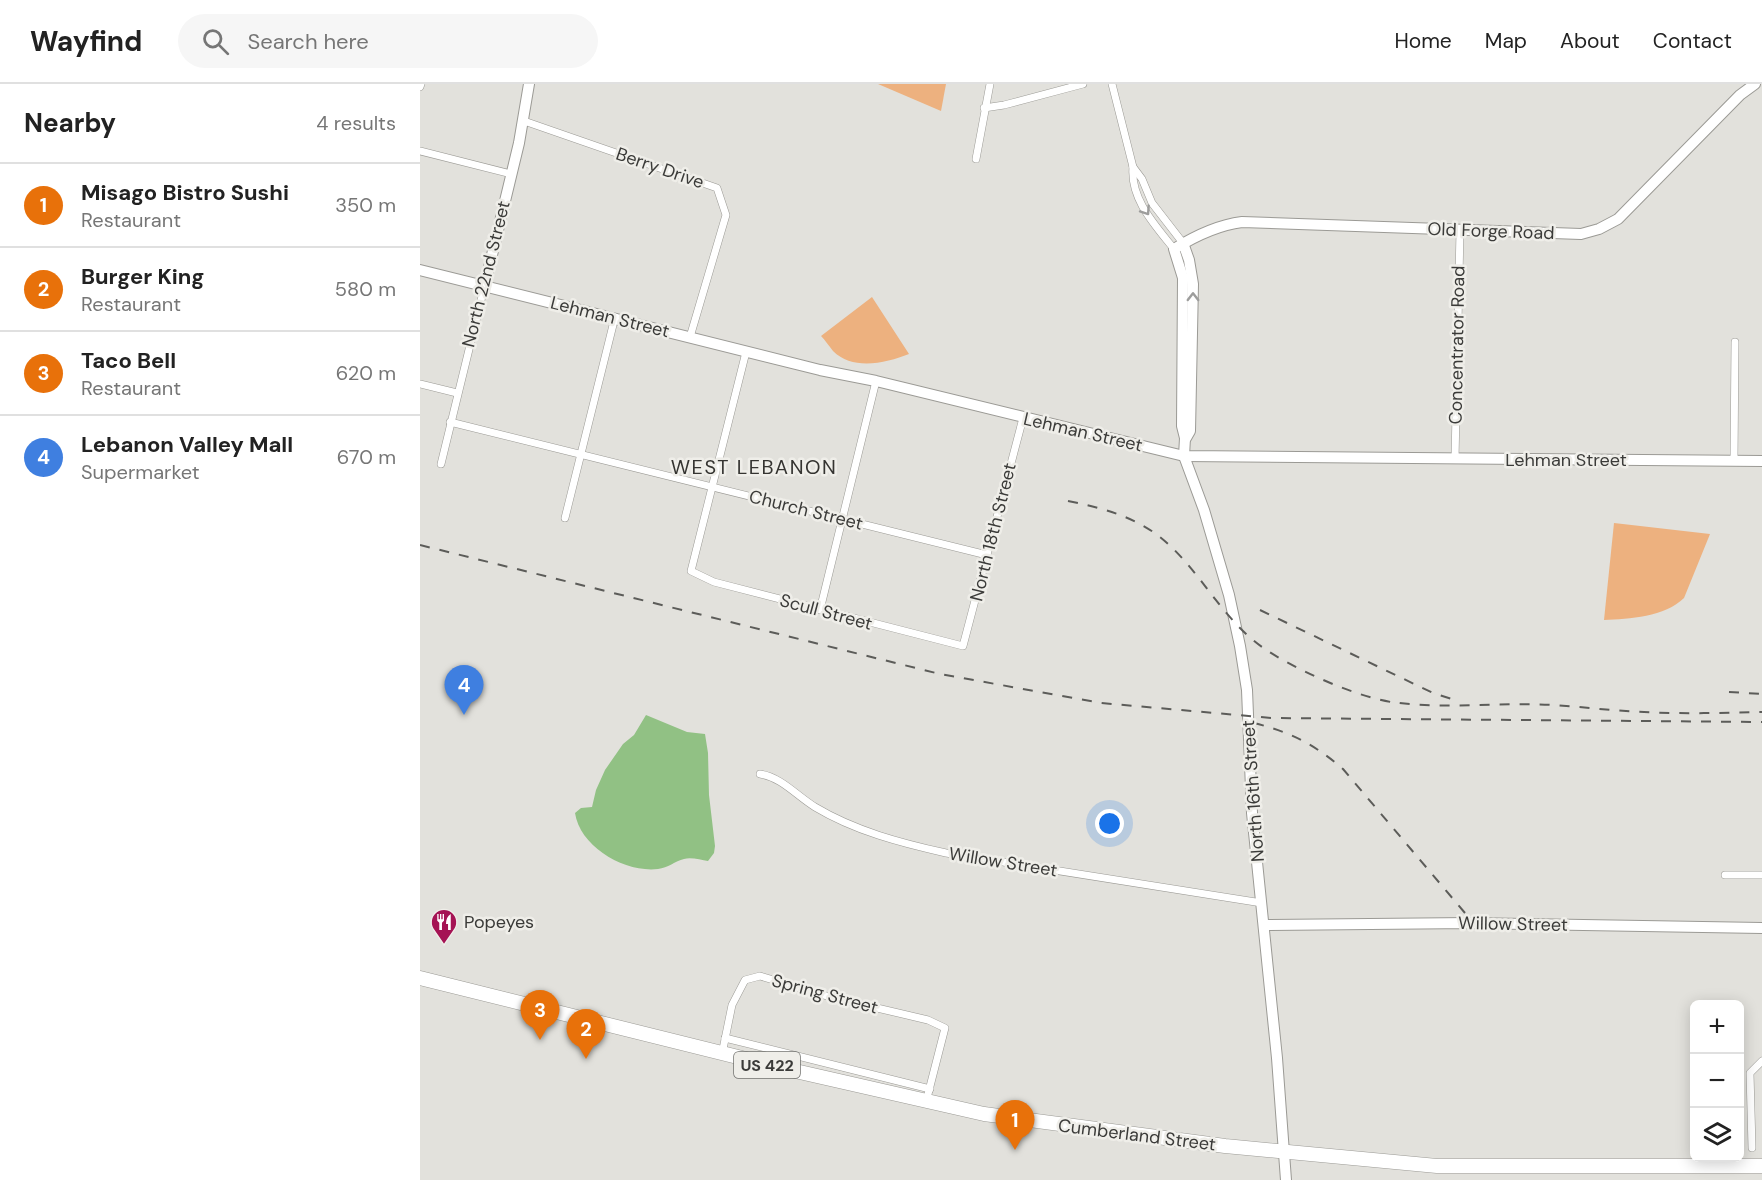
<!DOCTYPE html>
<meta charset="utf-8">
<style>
:root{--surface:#fff;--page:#f6f6f6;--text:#222;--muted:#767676;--line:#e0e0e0;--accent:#a51354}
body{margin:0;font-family:"DM Sans",sans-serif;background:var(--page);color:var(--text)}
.controls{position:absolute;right:18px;bottom:18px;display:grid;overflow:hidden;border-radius:9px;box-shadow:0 3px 15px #0003}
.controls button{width:54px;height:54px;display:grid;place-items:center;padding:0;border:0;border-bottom:2px solid var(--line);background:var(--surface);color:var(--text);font:30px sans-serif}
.you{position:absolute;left:690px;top:740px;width:21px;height:21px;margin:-15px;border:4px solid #fff;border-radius:50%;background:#1a73e8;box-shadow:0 0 0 9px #1a73e833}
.badge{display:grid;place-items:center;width:39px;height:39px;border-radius:50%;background:var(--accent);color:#fff;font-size:20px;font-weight:700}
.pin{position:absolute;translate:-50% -50px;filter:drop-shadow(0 2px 3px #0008)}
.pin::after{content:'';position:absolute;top:32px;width:21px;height:18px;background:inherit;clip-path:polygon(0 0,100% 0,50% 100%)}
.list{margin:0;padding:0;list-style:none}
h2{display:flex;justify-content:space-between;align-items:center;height:78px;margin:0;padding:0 24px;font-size:26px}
h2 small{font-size:20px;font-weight:400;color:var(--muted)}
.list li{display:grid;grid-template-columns:39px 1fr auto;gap:18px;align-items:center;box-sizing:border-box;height:84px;padding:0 24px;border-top:2px solid var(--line)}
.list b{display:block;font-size:22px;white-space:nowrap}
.list p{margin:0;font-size:20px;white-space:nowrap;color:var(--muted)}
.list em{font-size:20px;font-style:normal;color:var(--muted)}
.icon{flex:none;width:33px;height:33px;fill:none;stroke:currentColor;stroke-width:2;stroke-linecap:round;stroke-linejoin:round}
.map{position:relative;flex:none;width:1342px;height:1096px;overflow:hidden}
header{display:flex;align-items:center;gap:36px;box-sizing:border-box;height:84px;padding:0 30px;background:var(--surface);border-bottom:2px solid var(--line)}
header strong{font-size:28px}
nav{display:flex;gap:33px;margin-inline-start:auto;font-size:21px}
.search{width:420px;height:54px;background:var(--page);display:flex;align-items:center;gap:15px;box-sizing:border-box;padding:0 21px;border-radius:33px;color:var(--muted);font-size:22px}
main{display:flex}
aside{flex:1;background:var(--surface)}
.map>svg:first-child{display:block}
</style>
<header>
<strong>Wayfind</strong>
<div class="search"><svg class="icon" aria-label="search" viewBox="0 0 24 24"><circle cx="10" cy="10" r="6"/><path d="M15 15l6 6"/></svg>Search here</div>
<nav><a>Home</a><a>Map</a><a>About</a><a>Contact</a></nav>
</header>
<main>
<aside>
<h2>Nearby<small>4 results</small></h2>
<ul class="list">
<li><span class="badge" style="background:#e8710a">1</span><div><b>Misago Bistro Sushi</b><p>Restaurant</p></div><em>350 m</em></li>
<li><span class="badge" style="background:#e8710a">2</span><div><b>Burger King</b><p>Restaurant</p></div><em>580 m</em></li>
<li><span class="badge" style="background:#e8710a">3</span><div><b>Taco Bell</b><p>Restaurant</p></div><em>620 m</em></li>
<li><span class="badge" style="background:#3f7fe0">4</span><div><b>Lebanon Valley Mall</b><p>Supermarket</p></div><em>670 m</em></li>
</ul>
</aside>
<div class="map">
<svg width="1342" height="1096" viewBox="0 0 1342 1096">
<rect width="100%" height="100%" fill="#e2e1dc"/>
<!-- green -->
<g fill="#edb17f">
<path d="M458,0H526L521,27Z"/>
<path d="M452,213L489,270C466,279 433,287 413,267C409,262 405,256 401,252Z"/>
<path d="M1194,439L1290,450L1264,514C1245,533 1209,535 1184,536Z"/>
</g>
<!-- water -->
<path fill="#91c184" d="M226,631L267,648L285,650L288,669L289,711L295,762L294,769L288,777C281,776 271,773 264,775C255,777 248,784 238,785C205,789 160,763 155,729L161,724L172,723L176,706L185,686L203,660L214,651Z"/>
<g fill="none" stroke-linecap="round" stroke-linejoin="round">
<!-- street casing -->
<g stroke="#9b9a95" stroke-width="8">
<g id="street">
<path d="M692,0L713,83C710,115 735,141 754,165"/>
<path d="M0,3L1,0"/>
<path d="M564,24L584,21L663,0"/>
<path d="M104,37L297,104L306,131L270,253"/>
<path d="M0,67L91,90"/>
<path d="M556,75L570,0"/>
<path d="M713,83L722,95L732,119L763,159"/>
<path d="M326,268L271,487L294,498L543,562L603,334"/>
<path d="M0,300L37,309"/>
<path d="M30,338L567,471"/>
<path d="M1035,375L1040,147"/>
<path d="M1314,377L1315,258"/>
<path d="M21,380L65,200"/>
<path d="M145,434L195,233"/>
<path d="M400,526L456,297"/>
<path d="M340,690C361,693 377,712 395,723C435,747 481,759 526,769L842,819"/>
<path d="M1305,791H1342"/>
<path d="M305,954L510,1005"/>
<path d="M302,970L312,921L325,896L340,892L410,913L508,936L525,944L506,1018"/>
<path d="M1332,1064L1330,989L1342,977"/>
</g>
</g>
<!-- secondary casing -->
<g stroke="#9b9a95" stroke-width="12">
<g id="secondary">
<path d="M763,159L769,176L773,200L770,347L766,354"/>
<path d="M0,186L400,286L456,297L764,372L1342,377"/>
<path d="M65,200L99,59L109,0"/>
<path d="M844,841L1050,839L1342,844"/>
<path d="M866,1096L857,974L832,729L827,606L820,562L809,511L784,426L764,372L765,354L762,342L763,194L754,165C775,152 798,141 822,138L1161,150L1179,145L1198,135L1320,11L1335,0"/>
</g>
</g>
<!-- highway casing -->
<g stroke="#9b9a95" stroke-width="15">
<path id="highway" d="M0,894L362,984L564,1030L805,1062L1017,1082H1342"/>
</g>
<!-- street -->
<use href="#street" stroke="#fff" stroke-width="7"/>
<!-- secondary -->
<use href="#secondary" stroke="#fff" stroke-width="10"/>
<!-- highway -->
<use href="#highway" stroke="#fff" stroke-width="14"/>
<!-- rail -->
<g stroke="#5c5c59" stroke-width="2" stroke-dasharray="10 10" stroke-linecap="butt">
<path d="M648,417C682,424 713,432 740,453C779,484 801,534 842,563C873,585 942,616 979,619C1030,625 1082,618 1134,621C1164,623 1194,627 1224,628C1263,630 1303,629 1342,628"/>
<path d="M0,461L520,590L681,619L851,634L1342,638"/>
<path d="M840,526L1013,609L1035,616"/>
<path d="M1309,608L1342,610"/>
<path d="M834,639C870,648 894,660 923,685L1045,829"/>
</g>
</g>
<!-- one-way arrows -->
<defs><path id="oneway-chevron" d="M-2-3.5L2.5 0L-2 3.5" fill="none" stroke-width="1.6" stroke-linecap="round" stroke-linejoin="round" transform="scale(1.5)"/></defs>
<g stroke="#9d9d9c">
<use href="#oneway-chevron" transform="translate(726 127) rotate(56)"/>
<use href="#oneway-chevron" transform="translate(773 213) rotate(-90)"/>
</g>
<!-- icons -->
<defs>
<g id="restaurant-pin" transform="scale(1.35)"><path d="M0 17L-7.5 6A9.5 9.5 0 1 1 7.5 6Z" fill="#a51354" stroke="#efeee9"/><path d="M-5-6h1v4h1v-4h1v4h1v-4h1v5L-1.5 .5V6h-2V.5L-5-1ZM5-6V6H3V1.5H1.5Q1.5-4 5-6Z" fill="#fff"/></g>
</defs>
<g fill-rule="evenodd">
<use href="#restaurant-pin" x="24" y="838"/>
</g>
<g text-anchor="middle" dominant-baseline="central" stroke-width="5" stroke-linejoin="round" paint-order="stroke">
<!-- shield labels -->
<rect fill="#efeee9" stroke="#71716e" stroke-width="1.5" x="314" y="968" width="66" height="26" rx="4.5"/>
<g font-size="16" font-weight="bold" fill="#3b3b39">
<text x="347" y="981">US 422</text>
</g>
<!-- street labels -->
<g font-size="18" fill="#3b3b39" stroke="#efeee9">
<text transform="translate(240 84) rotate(19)">Berry Drive</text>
<text transform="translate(1071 147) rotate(2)">Old Forge Road</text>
<text transform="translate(66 190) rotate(-76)">North 22nd Street</text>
<text transform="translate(190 233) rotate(14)">Lehman Street</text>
<text transform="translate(1037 261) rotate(-89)">Concentrator Road</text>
<text transform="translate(663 348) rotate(13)">Lehman Street</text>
<text x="1146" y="376">Lehman Street</text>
<text transform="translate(386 426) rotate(14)">Church Street</text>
<text transform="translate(573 448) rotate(-76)">North 18th Street</text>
<text transform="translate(406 528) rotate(15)">Scull Street</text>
<text transform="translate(833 707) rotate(-94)">North 16th Street</text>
<text transform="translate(583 778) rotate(9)">Willow Street</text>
<text transform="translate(1093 840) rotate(1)">Willow Street</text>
<text transform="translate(405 910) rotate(15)">Spring Street</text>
<text transform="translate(717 1051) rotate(7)">Cumberland Street</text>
</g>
<!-- poi labels -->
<g font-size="18" fill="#3b3b39" stroke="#efeee9" text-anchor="start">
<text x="44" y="838">Popeyes</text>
</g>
<!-- neighbourhood labels -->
<g font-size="20" letter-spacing="1.5" fill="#353431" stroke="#efeee9">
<text x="334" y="383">WEST LEBANON</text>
</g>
</g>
</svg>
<div class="controls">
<button>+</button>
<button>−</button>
<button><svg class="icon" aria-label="layers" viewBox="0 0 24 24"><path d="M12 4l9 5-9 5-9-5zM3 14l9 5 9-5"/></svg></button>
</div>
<div class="you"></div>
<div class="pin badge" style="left:595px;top:1066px;background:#e8710a">1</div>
<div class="pin badge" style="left:166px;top:975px;background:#e8710a">2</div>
<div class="pin badge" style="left:120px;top:956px;background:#e8710a">3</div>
<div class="pin badge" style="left:44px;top:631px;background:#3f7fe0">4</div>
</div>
</main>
